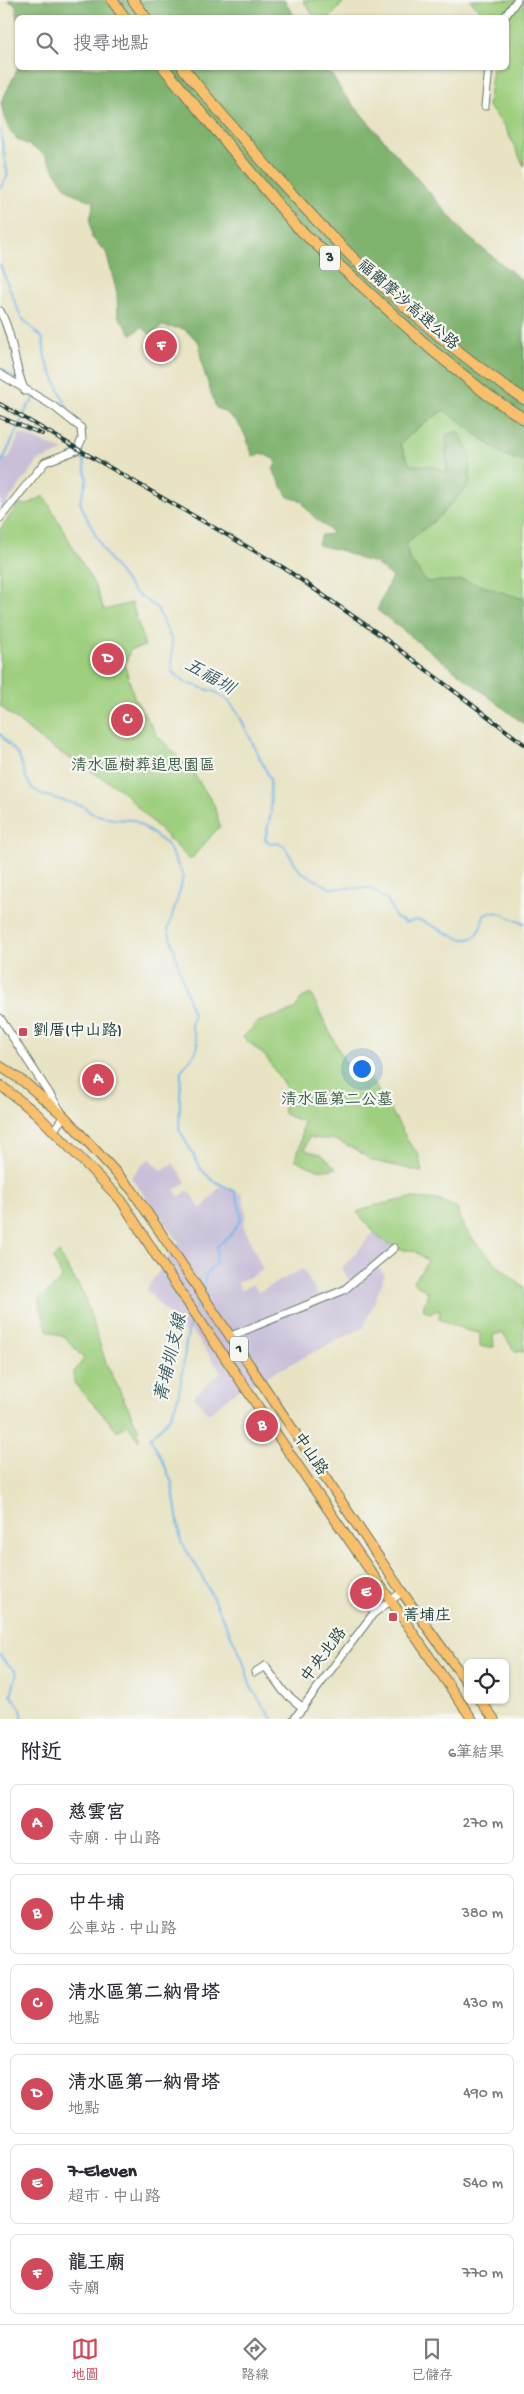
<!DOCTYPE html>
<html lang="zh-TW">
<meta charset="utf-8">
<style>
:root{--surface:#fff;--page:#f7f7f7;--text:#2b2b33;--muted:#7c7c81;--line:#e1e1e2;--accent:#d1495b}
body{margin:0;font-family:"Gochi Hand","LXGW WenKai TC",sans-serif;background:var(--page);color:var(--text)}
.controls{position:absolute;right:15px;bottom:15px;display:grid;overflow:hidden;border-radius:8px;box-shadow:0 1px 4px #0004}
.controls button{width:45px;height:45px;display:grid;place-items:center;padding:0;border:0;border-bottom:1px solid var(--line);background:var(--surface);color:var(--text);font:25px sans-serif}
.you{position:absolute;left:361px;top:1068px;width:18px;height:18px;margin:-12px;border:4px solid #fff;border-radius:50%;background:#1a73e8;box-shadow:0 0 0 8px #1a73e833}
.badge{display:grid;place-items:center;width:32px;height:32px;border-radius:50%;background:var(--accent);color:#fff;font-size:16px;font-weight:700}
.pin{position:absolute;translate:-50% -50%;border:2px solid #fff;box-shadow:0 1px 5px #0006}
.list{margin:0;padding:0;list-style:none}
h2{display:flex;justify-content:space-between;align-items:center;height:65px;margin:0;padding:0 20px;font-size:21px}
h2 small{font-size:16px;font-weight:400;color:var(--muted)}
.list li{display:grid;grid-template-columns:32px 1fr auto;gap:15px;align-items:center;box-sizing:border-box;height:80px;margin:0 10px 10px;padding:0 10px;border:1px solid var(--line);border-radius:8px}
.list b{display:block;font-size:19px;white-space:nowrap}
.list p{margin:0;font-size:16px;white-space:nowrap;color:var(--muted)}
.list em{font-size:16px;font-style:normal;color:var(--muted)}
.icon{flex:none;width:28px;height:28px;fill:none;stroke:currentColor;stroke-width:2;stroke-linecap:round;stroke-linejoin:round}
.map{position:relative;flex:none;width:524px;height:1719px;overflow:hidden}
.search{position:absolute;background:var(--surface);box-shadow:0 1px 4px #0004;left:15px;right:15px;top:15px;height:55px;display:flex;align-items:center;gap:12px;box-sizing:border-box;padding:0 18px;border-radius:8px;color:var(--muted);font-size:19px}
.sheet{height:605px;background:var(--surface)}
nav{display:flex;justify-content:space-around;align-items:center;box-sizing:border-box;height:70px;border-top:1px solid var(--line);background:var(--surface);font-size:14px;color:var(--muted)}
nav a{display:grid;justify-items:center;gap:2px}
nav .on{color:var(--accent)}
.map>svg:first-child{display:block}
</style>
<div class="map">
<svg width="524" height="1719" viewBox="0 0 524 1719">
<rect width="100%" height="100%" fill="#f6f6f2"/>
<filter id="ink" filterUnits="userSpaceOnUse"><feTurbulence type="fractalNoise" baseFrequency=".02" numOctaves="2"/><feDisplacementMap in="SourceGraphic" scale="10" xChannelSelector="R" yChannelSelector="G"/><feConvolveMatrix kernelMatrix="1 2 1 2 8 2 1 2 1" color-interpolation-filters="sRGB"/></filter>
<filter id="wash" filterUnits="userSpaceOnUse"><feTurbulence type="fractalNoise" baseFrequency=".0096" numOctaves="4" result="noise"/><feDisplacementMap in="SourceGraphic" scale="20" xChannelSelector="R" yChannelSelector="G"/><feGaussianBlur stdDeviation="1.12" result="paint"/><feColorMatrix in="noise" values="0 0 0 0 0 0 0 0 0 0 0 0 0 0 0 0 0 1.4 0 .05"/><feComposite in="paint" operator="in"/></filter>
<g filter="url(#wash)">
<rect width="100%" height="100%" fill="#e8e3c3"/>
<!-- industrial -->
<g fill="#c8bfd8">
<path d="M20,433L64,451L38,461L0,511V460L9,458Z"/>
<path d="M149,1158L161,1171L173,1163L186,1182L174,1190L179,1197L188,1190L201,1209L220,1187L242,1194L246,1215L243,1225L263,1270L238,1283L241,1290L253,1284L258,1292L303,1269L318,1296L340,1287L349,1281L342,1268L374,1232L379,1238L398,1248L377,1266L385,1275L364,1327L235,1392L208,1414L194,1396L221,1372L192,1331L185,1332L146,1290L179,1242L131,1177Z"/>
</g>
<!-- green -->
<g fill="#9dcf7e" stroke="#5e8659">
<path d="M303,0H345L331,17L315,18Z"/>
<path d="M470,0H524V166L505,127L488,106L493,68H506V18L485,17Z"/>
<path d="M444,410L504,455L524,462V599L463,580L426,582L408,556L407,542L439,517L470,484L446,450L447,472L432,466L410,465L400,443L419,427Z"/>
<path d="M44,496L95,586L104,610L132,603L145,646L130,650L125,666L134,697L157,735L192,771L214,805L220,826L190,860L120,789L42,741L0,706V529L19,504L27,505Z"/>
<path d="M311,994L344,1061L369,1077L391,1110L409,1143L418,1153L422,1172L370,1160C364,1153 338,1139 330,1139C322,1139 317,1139 309,1137L305,1150L322,1155L336,1168C321,1173 308,1167 295,1159L300,1147L303,1122L284,1114L283,1096L287,1089L266,1057L243,1037L258,1022L294,1010L302,998Z"/>
<path d="M412,1198C429,1199 444,1198 458,1210C457,1231 507,1275 524,1287V1352L514,1351L503,1333L493,1335L494,1347H480V1333L468,1331L439,1319L440,1310L429,1313L423,1309L428,1292L413,1282L428,1261L413,1250H401L379,1238L357,1212L377,1205Z"/>
<path d="M59,1253L84,1295L106,1363L138,1428L139,1441L127,1424L118,1431L74,1383V1372L84,1359L66,1338L48,1331L38,1299L53,1288L62,1277L53,1258Z"/>
</g>
<!-- forest -->
<g fill="#7eb26d" stroke="#4e7850">
<path d="M7,0H284L295,17L18,18L17,20L16,5Z"/>
<path d="M18,68H327L343,93L467,236L524,282V462L504,455L444,410L419,427L400,444L410,465L432,466L447,472L446,435L458,431L470,452V484L439,517L407,542L408,556L426,582L463,580L524,599V724L377,610L392,576L375,563L360,559L343,551L317,545L322,535L333,534C323,523 308,515 302,501L288,497L273,470L277,461L262,453L253,457C246,434 239,417 216,408L202,365L199,342L184,329L161,326L152,336L142,327L132,335L118,316L117,293L106,252L92,238L90,221L94,201C60,193 63,180 45,156C38,147 24,145 16,138C6,129 4,115 1,103Z"/>
</g>
<g fill="none" stroke-linecap="round" stroke-linejoin="round">
<!-- stream -->
<g stroke="#73b6e9" stroke-width="2">
<path d="M0,130L8,176L0,188"/>
<path d="M0,265L21,317L43,339L45,358L71,417"/>
<path d="M0,368L19,381"/>
<path d="M81,447L87,479L80,502L84,512L105,553L133,591L157,608L172,641V671L184,682L215,692L227,699L238,713L270,779L271,813L265,839L270,843H278L284,846L300,871L330,888H370L388,901L395,917L406,923C409,922 414,920 417,920C433,921 465,952 478,933C481,928 482,920 484,915C503,907 506,920 524,923"/>
<path d="M0,462L3,460L28,406L33,401L32,395"/>
<path d="M0,734L19,756L26,778L32,788L43,795L83,806L91,813L112,819L134,820L167,844L183,875L181,887L168,929L193,1015L191,1025L198,1045L196,1052L181,1071L179,1129L201,1169L212,1180L235,1192L240,1208L241,1219L230,1236L217,1246L216,1263L206,1274L204,1289"/>
<path d="M196,1308L200,1299"/>
<path d="M193,1317C180,1348 187,1384 171,1415C166,1424 156,1431 150,1438L162,1459L172,1483L181,1542L199,1570L242,1658L251,1687L272,1719"/>
<path d="M0,1655C5,1663 11,1666 17,1673L11,1695L21,1709L23,1719"/>
</g>
</g>
</g>
<g filter="url(#ink)">
<g fill="none" stroke-linecap="round" stroke-linejoin="round">
<!-- minor casing -->
<g stroke="#657766" stroke-width="9">
<g id="minor">
<path d="M504,18L517,0"/>
<path d="M485,106L489,68"/>
<path d="M0,311C14,336 13,366 25,391"/>
<path d="M0,374L53,406L81,428L82,439L77,450L45,462L0,518"/>
<path d="M0,1018L64,1116L54,1130"/>
<path d="M231,1336L344,1290L394,1248"/>
<path d="M255,1672L265,1666L284,1692L303,1708"/>
<path d="M294,1719L373,1614L402,1592"/>
</g>
</g>
<!-- major casing -->
<g stroke="#657766" stroke-width="11">
<g id="major">
<path d="M0,1066L24,1082L64,1116L132,1190L402,1592L468,1684"/>
<path d="M0,1085L36,1113L121,1200L159,1260L286,1448L472,1719"/>
<path d="M480,1700L494,1719"/>
</g>
</g>
<!-- highway casing -->
<g stroke="#657766" stroke-width="12">
<g id="highway">
<path d="M112,0L125,18"/>
<path d="M133,0L146,18"/>
<path d="M164,68L296,226L432,350L488,395L524,419"/>
<path d="M183,68C285,191 389,309 524,399"/>
</g>
</g>
<!-- minor -->
<use href="#minor" stroke="#fff" stroke-width="7"/>
<!-- major -->
<use href="#major" stroke="#f8bf6c" stroke-width="9"/>
<!-- highway -->
<use href="#highway" stroke="#f8bf6c" stroke-width="10"/>
<!-- rail casing -->
<g stroke="#1f3d34" stroke-width="4">
<g id="rail">
<path d="M0,404L284,568L383,637L524,744"/>
<path d="M0,417L42,434"/>
</g>
</g>
<!-- rail -->
<use href="#rail" stroke="#f6f6f2" stroke-width="2" stroke-dasharray="5.5" stroke-linecap="butt"/>
</g>
</g>
<!-- markers -->
<g fill="#d1495b" stroke="#f6f6f2" stroke-width="2">
<rect x="18" y="1027" width="10" height="10" rx="2.5"/>
<rect x="388" y="1612" width="10" height="10" rx="2.5"/>
</g>
<g text-anchor="middle" dominant-baseline="central" stroke-width="4.5" stroke-linejoin="round" paint-order="stroke">
<!-- shield labels -->
<g fill="#f6f6f2" stroke="#60746d" stroke-width="1">
<rect x="320" y="245.5" width="20" height="25" rx="4"/>
<rect x="230" y="1336.5" width="18" height="25" rx="4"/>
</g>
<g font-size="15" font-weight="bold" fill="#1f3d34">
<text x="330" y="258">3</text>
<text x="239" y="1349">1</text>
</g>
<!-- street labels -->
<g font-size="16" fill="#1f3d34" stroke="#f6f6f2">
<text transform="translate(407 306) rotate(41)">福爾摩沙高速公路</text>
<text transform="translate(309 1455) rotate(56)">中山路</text>
<text transform="translate(325 1656) rotate(-53)">中央北路</text>
</g>
<!-- park labels -->
<g font-size="16" fill="#385a43" stroke="#f6f6f2">
<text x="143" y="767">清水區樹葬追思園區</text>
<text x="337" y="1101">清水區第二公墓</text>
</g>
<!-- poi labels -->
<g font-size="16" fill="#1f3d34" stroke="#f6f6f2" text-anchor="start">
<text x="33" y="1032">劉厝(中山路)</text>
<text x="403" y="1617">菁埔庄</text>
</g>
<!-- water labels -->
<g font-size="18" font-style="italic" fill="#345b61" stroke="#f6f6f2">
<text transform="translate(209 678) rotate(30)">五福圳</text>
<text transform="translate(172 1358) rotate(-77)">菁埔圳支線</text>
</g>
</g>
</svg>
<div class="controls">
<button><svg class="icon" aria-label="locate" viewBox="0 0 24 24"><circle cx="12" cy="12" r="6"/><path d="M12 2v4M12 18v4M2 12h4M18 12h4"/></svg></button>
</div>
<div class="you"></div>
<div class="pin badge" style="left:98px;top:1080px">A</div>
<div class="pin badge" style="left:262px;top:1426px">B</div>
<div class="pin badge" style="left:127px;top:720px">C</div>
<div class="pin badge" style="left:108px;top:659px">D</div>
<div class="pin badge" style="left:366px;top:1593px">E</div>
<div class="pin badge" style="left:161px;top:346px">F</div>
<div class="search"><svg class="icon" aria-label="search" viewBox="0 0 24 24"><circle cx="10" cy="10" r="6"/><path d="M15 15l6 6"/></svg>搜尋地點</div>
</div>
<section class="sheet">
<h2>附近<small>6筆結果</small></h2>
<ul class="list">
<li><span class="badge">A</span><div><b>慈雲宮</b><p>寺廟 · 中山路</p></div><em>270 m</em></li>
<li><span class="badge">B</span><div><b>中牛埔</b><p>公車站 · 中山路</p></div><em>380 m</em></li>
<li><span class="badge">C</span><div><b>清水區第二納骨塔</b><p>地點</p></div><em>430 m</em></li>
<li><span class="badge">D</span><div><b>清水區第一納骨塔</b><p>地點</p></div><em>490 m</em></li>
<li><span class="badge">E</span><div><b>7-Eleven</b><p>超市 · 中山路</p></div><em>540 m</em></li>
<li><span class="badge">F</span><div><b>龍王廟</b><p>寺廟</p></div><em>770 m</em></li>
</ul>
</section>
<nav>
<a class="on"><svg class="icon" aria-label="map" viewBox="0 0 24 24"><path d="M3 6l6-2 6 2 6-2v14l-6 2-6-2-6 2zM9 4v14M15 6v14"/></svg>地圖</a>
<a><svg class="icon" aria-label="directions" viewBox="0 0 24 24"><path d="M12 3l9 9-9 9-9-9zM9 14v-3h6M13 9l2 2-2 2"/></svg>路線</a>
<a><svg class="icon" aria-label="saved" viewBox="0 0 24 24"><path d="M7 4h10v16l-5-4-5 4z"/></svg>已儲存</a>
</nav>
